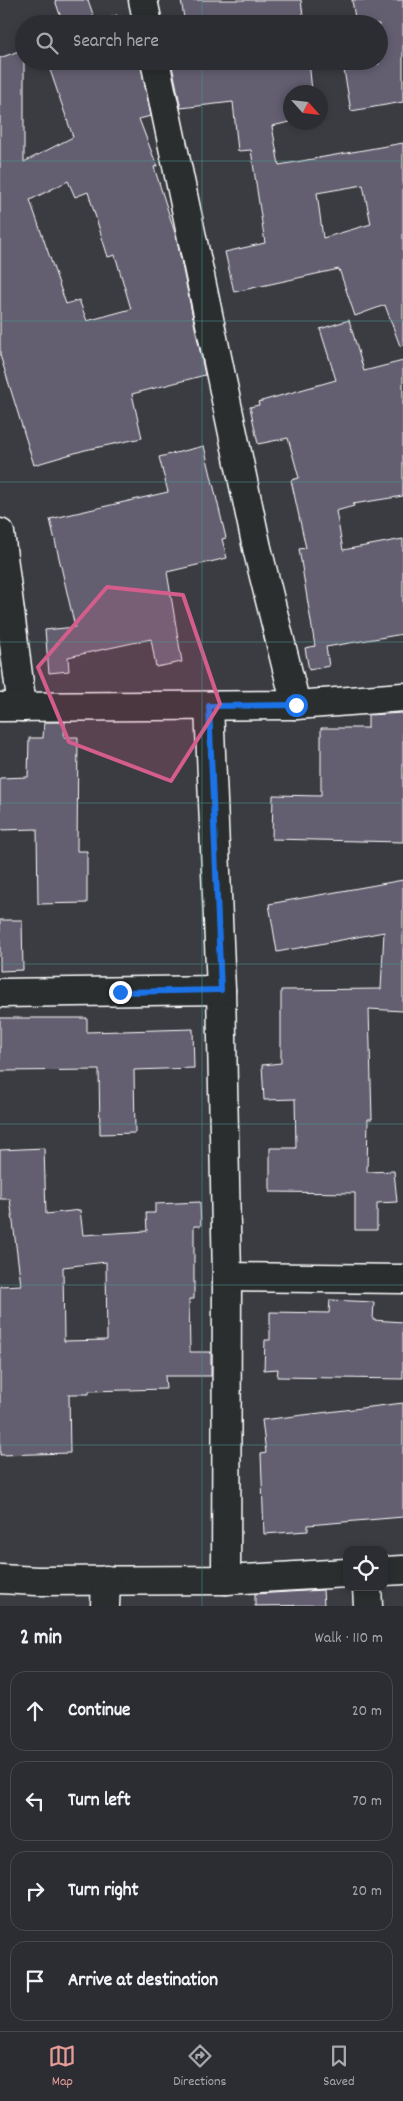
<!DOCTYPE html>
<meta charset="utf-8">
<style>
:root{--surface:#2c2d32;--page:#38393e;--text:#f1f3f6;--muted:#a6a8ac;--line:#48494d;--accent:#e69b98}
body{margin:0;font-family:Dekko,sans-serif;background:var(--page);color:var(--text)}
.controls{position:absolute;right:15px;bottom:15px;display:grid;overflow:hidden;border-radius:10px;box-shadow:0 2px 8px #0003}
.controls button{width:45px;height:45px;display:grid;place-items:center;padding:0;border:0;border-bottom:1px solid var(--line);background:var(--surface);color:var(--text);font:25px sans-serif}
.compass{position:absolute;left:283px;top:85px;width:45px;height:45px;border-radius:50%;background:var(--surface);box-shadow:0 2px 8px #0003;rotate:117deg}
.stop{position:absolute;width:15px;height:15px;margin:-11px;border:4px solid #1a73e8;border-radius:50%;background:#fff}
.stop.end{background:#1a73e8;border-color:#fff;box-shadow:0 1px 5px #0008}
.list{margin:0;padding:0;list-style:none}
h2{display:flex;justify-content:space-between;align-items:center;height:65px;margin:0;padding:0 20px;font-size:21px}
h2 small{font-size:16px;font-weight:400;color:var(--muted)}
.list li{display:grid;grid-template-columns:32px 1fr auto;gap:15px;align-items:center;box-sizing:border-box;height:80px;margin:0 10px 10px;padding:0 10px;border:1px solid var(--line);border-radius:15px}
.list b{display:block;font-size:19px;white-space:nowrap}
.list em{font-size:16px;font-style:normal;color:var(--muted)}
.icon{flex:none;width:28px;height:28px;fill:none;stroke:currentColor;stroke-width:2;stroke-linecap:round;stroke-linejoin:round}
.map{position:relative;flex:none;width:403px;height:1606px;overflow:hidden}
.search{position:absolute;background:var(--surface);box-shadow:0 2px 8px #0003;left:15px;right:15px;top:15px;height:55px;display:flex;align-items:center;gap:12px;box-sizing:border-box;padding:0 18px;border-radius:28px;color:var(--muted);font-size:19px}
.sheet{height:425px;background:var(--surface)}
nav{display:flex;justify-content:space-around;align-items:center;box-sizing:border-box;height:70px;border-top:1px solid var(--line);background:var(--surface);font-size:14px;color:var(--muted)}
nav a{display:grid;justify-items:center;gap:2px}
nav .on{color:var(--accent)}
.map>svg:first-child{display:block}
</style>
<div class="map">
<svg width="403" height="1606" viewBox="0 0 403 1606">
<rect width="100%" height="100%" fill="#3b3c42"/>
<filter id="ink" filterUnits="userSpaceOnUse"><feTurbulence type="fractalNoise" baseFrequency=".02" numOctaves="2"/><feDisplacementMap in="SourceGraphic" scale="10" xChannelSelector="R" yChannelSelector="G"/><feConvolveMatrix kernelMatrix="1 2 1 2 8 2 1 2 1" color-interpolation-filters="sRGB"/></filter>
<g filter="url(#ink)">
<!-- building -->
<g fill="#645f71" stroke="#fff" fill-rule="evenodd">
<path d="M55,0H88L96,23L117,15L120,24H63Z"/>
<path d="M181,0H301L304,24H185Z"/>
<path d="M352,0H403V102L351,111L344,70L379,64V24H356Z"/>
<path d="M24,49V162L73,137L47,61H140L151,116L139,119L157,166L154,167L176,236L205,375L132,394L142,438L85,450L34,465L0,355V58ZM68,181L75,197L88,192L108,257L115,255L131,309L87,321L79,300L66,304L30,200Z"/>
<path d="M171,61H309L312,91L290,92V122L272,126L279,165L403,143V345L400,346L385,305L355,316L339,269L234,292L225,252L265,243L251,150L238,151L233,102L181,108ZM363,185L371,224L323,238L317,193Z"/>
<path d="M349,320L364,371L403,361V496L353,504L354,506L336,511L343,550L403,539V634L326,647L329,666L309,670L305,648L315,646L299,549L306,548L291,480L299,478L288,438L258,444L250,407L259,405L258,402L336,380L320,329Z"/>
<path d="M204,446L226,538L222,539L227,558L167,572L182,662L156,667L151,639L68,657L69,671L49,673L45,630L75,627L50,519L168,492L159,457Z"/>
<path d="M403,713V842L272,839L273,795L321,796V728H368V715Z"/>
<path d="M44,722H65L64,737H78L77,851H87V903L38,904L37,829L0,830V778L28,777L29,738H43Z"/>
<path d="M403,880V1011L369,1009L372,1119H368L367,1172L394,1171L397,1202L377,1203V1230H355V1193L270,1192V1148H296L295,1099L264,1100L262,1065L281,1063V990L381,989L384,932L277,952L269,904Z"/>
<path d="M0,920H22L23,970L0,971Z"/>
<path d="M0,1018H87V1032L193,1029L194,1068L134,1070L135,1133L100,1134L99,1070L0,1071Z"/>
<path d="M44,1148L46,1214L80,1210L83,1235L147,1231L146,1213H155V1204L200,1202L201,1226H194V1299H189L190,1352H211V1376H165L166,1389L89,1391V1394H69L70,1453L0,1455V1286L21,1285L10,1199H0V1150ZM106,1262L107,1340L64,1341L63,1267Z"/>
<path d="M330,1300L374,1302L373,1320L403,1322V1379L277,1377L278,1369L264,1370L265,1340H270V1312L329,1313Z"/>
<path d="M403,1403V1517L308,1525V1531L264,1534L261,1454L266,1453L262,1420Z"/>
<path d="M323,1590L324,1605L255,1606V1594Z"/>
</g>
<g fill="none" stroke-linecap="round" stroke-linejoin="round">
<!-- minor casing -->
<g stroke="#fff" stroke-width="31">
<g id="minor">
<path d="M143,0L148,24"/>
<path d="M155,61L257,548L296,705"/>
<path d="M0,533L22,707"/>
<path d="M209,706L221,990L227,1277L226,1580"/>
<path d="M0,707L296,705L403,697"/>
<path d="M0,993L221,990"/>
<path d="M227,1277L403,1279"/>
<path d="M384,1571L403,1570"/>
<path d="M0,1579L37,1581L226,1580L347,1573"/>
<path d="M367,1587L368,1606"/>
<path d="M105,1606L106,1580"/>
</g>
</g>
<!-- minor -->
<use href="#minor" stroke="#2a2d2e" stroke-width="28"/>
</g>
</g>
<g fill="none" stroke-linecap="round" stroke-linejoin="round" filter="url(#ink)">
<!-- route -->
<path stroke="#1a73e8" stroke-width="6" d="M120,992L221,990L209,706L296,705"/>
</g>
<!-- marked area -->
<path fill="#d45d8c" fill-opacity="0.2" stroke="#d45d8c" stroke-width="4" stroke-linejoin="round" d="M107,587L183,595L220,704L171,781L69,742L38,667Z"/>
<!-- grid -->
<path fill="none" stroke="#4b9892" stroke-width="1" stroke-opacity="0.55" d="M202,0V24M202,61V1606M0,161H403M0,321H403M0,482H403M0,642H403M0,803H403M0,964H403M0,1124H403M0,1285H403M0,1445H403"/>
</svg>
<div class="controls">
<button><svg class="icon" aria-label="locate" viewBox="0 0 24 24"><circle cx="12" cy="12" r="6"/><path d="M12 2v4M12 18v4M2 12h4M18 12h4"/></svg></button>
</div>
<svg class="compass" viewBox="-18 -18 36 36"><path d="M0-13l5 13h-10z" fill="#e53935"/><path d="M0 13l5-13h-10z" fill="#a6a8ac"/></svg>
<div class="stop" style="left:296px;top:705px"></div>
<div class="stop end" style="left:120px;top:992px"></div>
<div class="search"><svg class="icon" aria-label="search" viewBox="0 0 24 24"><circle cx="10" cy="10" r="6"/><path d="M15 15l6 6"/></svg>Search here</div>
</div>
<section class="sheet">
<h2>2 min<small>Walk · 110 m</small></h2>
<ul class="list">
<li><svg class="icon" aria-label="ahead" viewBox="0 0 24 24"><path d="M12 20V5M6 11l6-6 6 6"/></svg><div><b>Continue</b></div><em>20 m</em></li>
<li><svg class="icon" aria-label="left" viewBox="0 0 24 24"><path d="M17 20v-9H6M10 6l-5 5 5 5"/></svg><div><b>Turn left</b></div><em>70 m</em></li>
<li><svg class="icon" aria-label="right" viewBox="0 0 24 24"><path d="M7 20v-9h11M14 6l5 5-5 5"/></svg><div><b>Turn right</b></div><em>20 m</em></li>
<li><svg class="icon" aria-label="arrive" viewBox="0 0 24 24"><path d="M6 21V4h12l-3 4 3 4H6"/></svg><div><b>Arrive at destination</b></div></li>
</ul>
</section>
<nav>
<a class="on"><svg class="icon" aria-label="map" viewBox="0 0 24 24"><path d="M3 6l6-2 6 2 6-2v14l-6 2-6-2-6 2zM9 4v14M15 6v14"/></svg>Map</a>
<a><svg class="icon" aria-label="directions" viewBox="0 0 24 24"><path d="M12 3l9 9-9 9-9-9zM9 14v-3h6M13 9l2 2-2 2"/></svg>Directions</a>
<a><svg class="icon" aria-label="saved" viewBox="0 0 24 24"><path d="M7 4h10v16l-5-4-5 4z"/></svg>Saved</a>
</nav>
